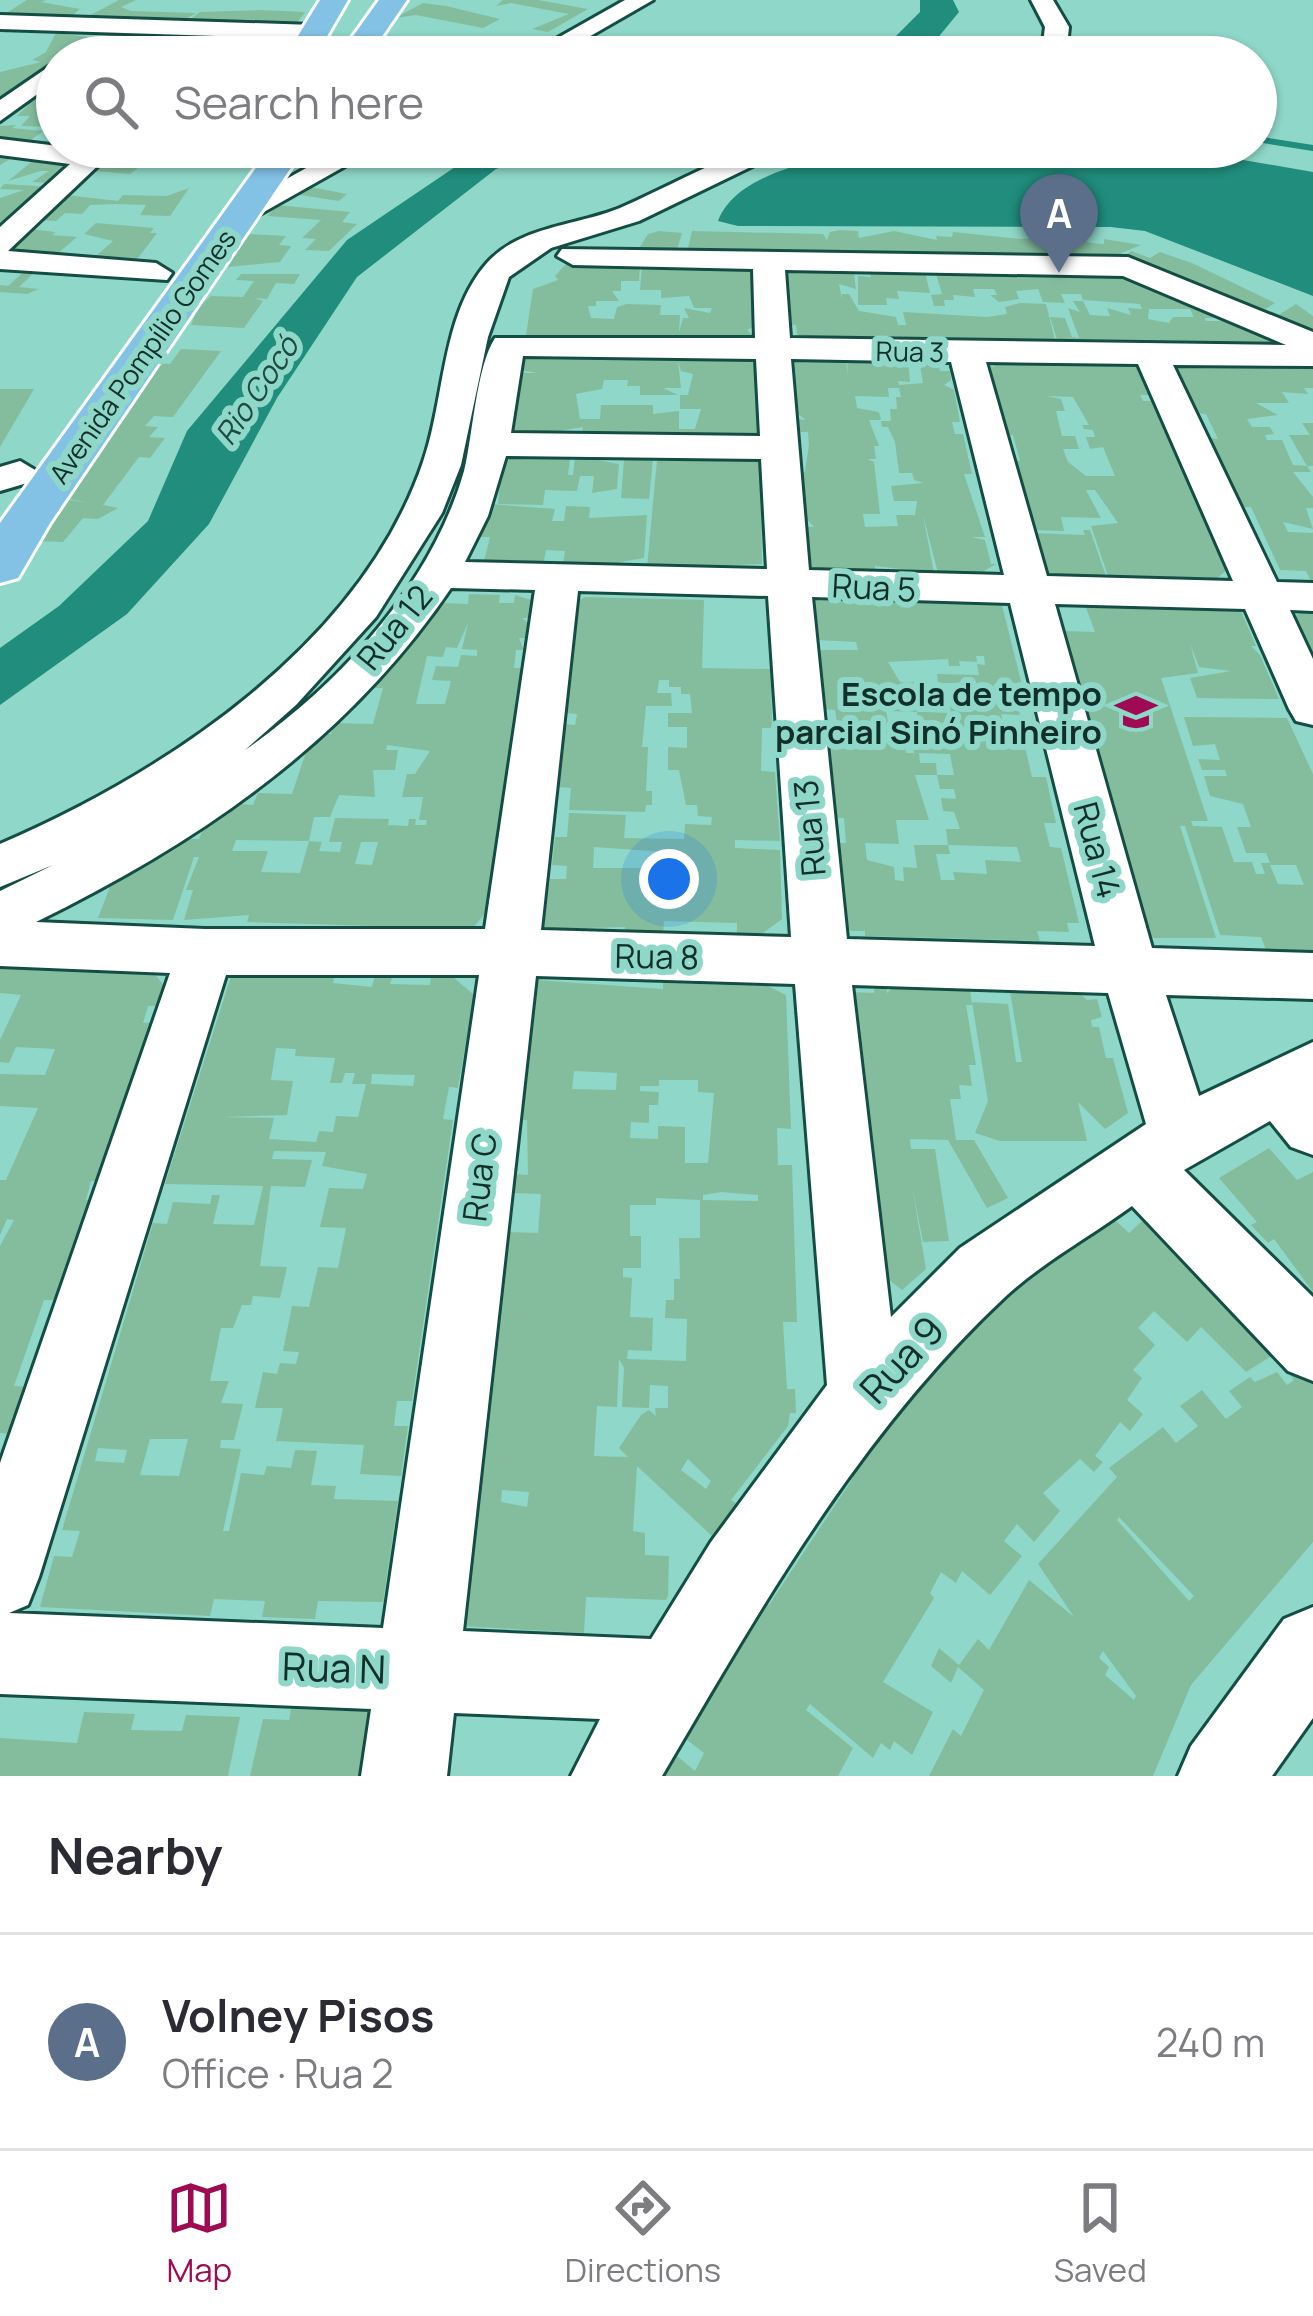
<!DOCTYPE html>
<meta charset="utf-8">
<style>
:root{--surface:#fff;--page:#f7f7f7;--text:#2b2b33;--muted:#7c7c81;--line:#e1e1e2;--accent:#9e0a53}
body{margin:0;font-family:Manrope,sans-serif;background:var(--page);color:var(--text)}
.you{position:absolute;left:669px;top:879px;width:42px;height:42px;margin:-30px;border:9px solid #fff;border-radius:50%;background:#1a73e8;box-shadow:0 0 0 18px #1a73e833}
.badge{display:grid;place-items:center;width:78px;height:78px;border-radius:50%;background:var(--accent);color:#fff;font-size:39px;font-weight:700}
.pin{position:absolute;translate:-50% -99px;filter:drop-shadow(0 3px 6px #0008)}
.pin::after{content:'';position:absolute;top:63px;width:42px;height:36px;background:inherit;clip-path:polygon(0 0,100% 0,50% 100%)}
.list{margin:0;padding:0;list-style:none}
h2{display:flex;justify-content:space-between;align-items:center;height:156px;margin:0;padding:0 48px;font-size:51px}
h2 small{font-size:39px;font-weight:400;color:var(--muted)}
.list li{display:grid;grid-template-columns:78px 1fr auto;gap:36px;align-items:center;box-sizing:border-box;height:216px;padding:0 48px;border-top:3px solid var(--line)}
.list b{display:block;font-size:45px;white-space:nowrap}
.list p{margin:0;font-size:39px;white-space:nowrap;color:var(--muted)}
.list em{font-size:39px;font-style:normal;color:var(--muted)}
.icon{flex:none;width:66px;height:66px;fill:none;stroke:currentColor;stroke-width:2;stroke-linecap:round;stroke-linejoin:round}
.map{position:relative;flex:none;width:1313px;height:1776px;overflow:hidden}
.search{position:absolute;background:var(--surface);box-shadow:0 3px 9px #0004;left:36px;right:36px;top:36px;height:132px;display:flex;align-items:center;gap:30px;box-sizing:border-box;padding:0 42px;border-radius:66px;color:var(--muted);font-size:45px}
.sheet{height:372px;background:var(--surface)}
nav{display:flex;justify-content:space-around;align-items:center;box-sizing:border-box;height:168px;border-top:3px solid var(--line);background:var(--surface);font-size:33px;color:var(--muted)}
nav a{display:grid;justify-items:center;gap:6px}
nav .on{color:var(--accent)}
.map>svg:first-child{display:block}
</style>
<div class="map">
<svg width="1313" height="1776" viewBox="0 0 1313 1776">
<rect width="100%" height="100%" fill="#8fd7c8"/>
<!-- water -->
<g fill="#208d7d">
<path d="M920,0H953L959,12L922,57H875L920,12Z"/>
<path d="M499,147H556L496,169L357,277L277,398L209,524L127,614L0,705V648L59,606L148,521L187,431L347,240L461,163Z"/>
<path d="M872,147H1168L1313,172V296L1145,231L1111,227L738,226L718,221C738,169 825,160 872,147Z"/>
</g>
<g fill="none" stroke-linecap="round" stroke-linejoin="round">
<!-- stream -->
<path stroke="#208d7d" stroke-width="6" d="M1256,139L1313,148"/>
</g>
<!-- building -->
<g fill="#84bd9e" fill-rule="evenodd">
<path d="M27,0H46L41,2L80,9L66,21L0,17Z"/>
<path d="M119,0H136L121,7L131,11L196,13L180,23L81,20Z"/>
<path d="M503,0H538L588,9L548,32L532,29L569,14L511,3L496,6Z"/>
<path d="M423,3L446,6L500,19L483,28L416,15L395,18Z"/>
<path d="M260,10L305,12L294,27L185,23L200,12Z"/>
<path d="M116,28H138L124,37L135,40L129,45L111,48L124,50L119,57H80Z"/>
<path d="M191,30L181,38L164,36L159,44L176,45L167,56L134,57L143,49L131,48L137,43H154L149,38L155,33Z"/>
<path d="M205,31H242L231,50L247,51L253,42H240L244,37L293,38L277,57L187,52Z"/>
<path d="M56,33L88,37L50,59L55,60L15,93L0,98V72L41,62L32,60L46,52Z"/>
<path d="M394,41H399L436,47L421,57H372Z"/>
<path d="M57,74V112L43,120L56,121L48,127L21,126L30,116H17L29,104L24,103L54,85H45Z"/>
<path d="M16,125L12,128L43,131L26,144L0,141V126Z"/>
<path d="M0,151L86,158L50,183L32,182L49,171H41L8,181L34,160L15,156L0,165Z"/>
<path d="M106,162L142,165L130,174L95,171Z"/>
<path d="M4,184L54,187L0,232V198L24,190L0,189Z"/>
<path d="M305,186L347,194L339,201L294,194Z"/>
<path d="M189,188L170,216L140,215L146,205L116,204L90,205L82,214L65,213L56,221L39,220L66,195L118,201L123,195L167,196Z"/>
<path d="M276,205L350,212L342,222L357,224L329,251L305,250L316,239L302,238L321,220L268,216Z"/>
<path d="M96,223L154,228L150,233H157L138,258L95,257L113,241L84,234Z"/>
<path d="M29,229L56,232L52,235L77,237L57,254L4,249Z"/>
<path d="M840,230L858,231L859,238L894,231L937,240L936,236L952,237L953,232L1020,239L1073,235L1090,243L1104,244V239L1141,245L1121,253L1122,258L764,255V246L762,255L687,253L692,231L823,234L827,240L830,232Z"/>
<path d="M659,231L682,233L676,253L638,250L648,234Z"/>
<path d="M248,234L286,236L279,245L291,246L280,262L228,267L233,259L228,258Z"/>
<path d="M1131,251L1150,258L1160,252L1192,263L1275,303L1261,312L1124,257Z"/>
<path d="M580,262L640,265L639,281H621V291H612L619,301H596V306H588L591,318L614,319L617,307L627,304L661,305L660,315H680L679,332L683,318H689L684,308L710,313L712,308H694L689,296L661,298V290H640L642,267L755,266L757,325L747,330L757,339L526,335L533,289L558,280L555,276L565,265Z"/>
<path d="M785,267H853L856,289L839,284L842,299V294H849L859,311L896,317L898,325H906L903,312L987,317L1007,314L1005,307L1020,303L1046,304L1056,344L798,339L796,325H790Z"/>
<path d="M903,267L904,273L925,272L930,293L897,291L899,299L886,298L887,305H858V276L871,277L869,268Z"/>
<path d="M934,267L1130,271L1186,300L1192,309H1149L1148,319L1169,323L1173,317H1194L1190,309H1218L1238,318H1205L1206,321H1247L1267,330L1274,347L1188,345L1185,341L1058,343L1050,317L1065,318L1072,337L1079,338L1068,308L1080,312L1073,301H1083L1090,315L1105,316H1110L1107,308L1131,315L1128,308L1142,309L1140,304L1083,300L1081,294H1061L1065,303L1043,302L1038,289L1016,291L1019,299L999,302L990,295H997L994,289H973L975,297L953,295L954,300H944L945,306H934L931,295L942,294Z"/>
<path d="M28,268L38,269L19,287L39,289L27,294L0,292V285L8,286Z"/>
<path d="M241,274H300L294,284L276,283L267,299L254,298L263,301L244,328L191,325L198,307L211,296L243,297L254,281L236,280Z"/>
<path d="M1296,304L1313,316V335L1274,318Z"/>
<path d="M181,349L221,351L173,417L154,416L145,426L158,427L149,437L165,438L150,458L139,457L103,505L118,508L98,519L83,518L63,542L36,541L64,499L88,503L65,498L109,423L117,424L125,414L115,413L156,363L170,364Z"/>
<path d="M522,352L748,356L759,363L762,410H756V415L763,443L581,439L583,427L559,431L558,436L507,430L515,380L521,373H537L520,370ZM678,361L681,371L693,374L688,395H680V409H701L695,429H679V411L653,414V405H601L600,419H580L576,394L602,389L604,380H628L627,386H640V395H678L663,388H681Z"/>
<path d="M794,357L846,361L848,376L847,357L908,359L910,382L898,381L899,385L923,383L919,359H937L940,371H950L951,380L944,385L954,390L960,422H952L955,434H963L972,474H964L985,537H971L985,540L991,564H996L977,575L938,573L923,515L934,573L875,566V572L812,570L807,527H814L802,514L800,472H805L809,445L808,432H800L798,419L806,420L798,414ZM888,388H899L901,397H896L897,409H890L891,421H881L882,427H888L895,442L899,473H912L914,480L924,483L891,486L894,501H917L918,495L915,515H896L898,526L865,527L863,514H880L874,462L868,459H876L874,446H879L869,420H881L879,412L857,408L855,396L889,397Z"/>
<path d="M993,360L1138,362L1152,395H1140L1143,401H1155L1228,569L1217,578L1108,576L1091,526L1118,523L1095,490H1086L1101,518L1061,517L1064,531L1030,530L1011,460L1020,461L1013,435H1004L985,366L995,367ZM1047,396L1073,397L1089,425H1082L1084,429L1093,430L1095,437H1086L1090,449L1103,447L1115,476H1086L1068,462L1063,449H1079L1075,436H1062L1056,411H1065L1061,399Z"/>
<path d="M1174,365L1313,369V388H1304L1308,394L1282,392L1289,403H1256L1278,415L1247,419L1252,427H1270L1274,434L1265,435L1267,440H1282L1293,465L1307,466L1311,472H1293L1313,497V508H1306L1313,529L1283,522L1288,532L1313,533V585L1306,571L1280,570L1251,507H1241L1232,492L1209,438L1218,439L1206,414L1197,413Z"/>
<path d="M0,389H34L0,447Z"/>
<path d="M1302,423H1313V466H1307L1289,435H1310Z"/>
<path d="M575,456L619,464L617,489L592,493L594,476H580L577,491L545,490L543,505L498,504L502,458L570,459L568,475H573Z"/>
<path d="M679,457L760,459L762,564L647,568L657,460Z"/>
<path d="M624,459H653L649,499L621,498Z"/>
<path d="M490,504L555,509L552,521H564L566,506L590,507L589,518L647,515L644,558L615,563V569L563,564L565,551L546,550L544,561H484L490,537H479Z"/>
<path d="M1083,530H1090L1106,576L1042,574L1031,533L1085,535Z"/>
<path d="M469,594L500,595L499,603H514L515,595L532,600L529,618H522L528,623L526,638H519L524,650H516L514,668H524L493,904L472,929L247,922L249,915L184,920L193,890H186L199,857H194L173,920L98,918L116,871L136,860H154L171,839H199L209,815H228L231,803L253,805L258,793L292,794L312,734H331L335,723L373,724L383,688H367L428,610H439L440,603L468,604ZM468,623L462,649L477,650V656L461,655L458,667L436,666L432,680L451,681L445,704H416L427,656L443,657L446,647L457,648ZM387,745L430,751L415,774H407L402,797H423L419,820H427L426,825H415L416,819H409L408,826L388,825L389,819L335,818L329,842H342L340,852L319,851L322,842L309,841L314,817H330L339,795L375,797L373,770H395L398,750H386ZM236,840L309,841L300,873L261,872L268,851H232ZM361,842H378L372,865L355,864Z"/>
<path d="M585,597L704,600L702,668L771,669L772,728H762L761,771L775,772L780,841L735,840V848L780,850L782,919L763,933H737V923L664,921L663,934L624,932L625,927L544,929L550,879H566L567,866L552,865L555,837H567L569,813L626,815L624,838L684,839L685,824L711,825L712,817L698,816L697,805H686L679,770H668V747L687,748V727H668V713H692L690,694H681V687H669V680H659L657,693H671L672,706H646L642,747H648L646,791H652V805H646L645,812L569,810L571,788L558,787L565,724L575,725L577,714L566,713L567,704L579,600ZM594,847L665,852V868H593Z"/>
<path d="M813,600L1002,605L1022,685H1015L1020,715L1001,714L1005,734H1022L1032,777H1046L1056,823H1044L1050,847L1061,848L1079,923H1067L1069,932L1037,931L1040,941L865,936V931H851L840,921L834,843H846L844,818H832L826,730H838L835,710L824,709L818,650H858L856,642L817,640ZM976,656H984L985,665L977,664L979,675L937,674L938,683H956L958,693H948L951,713L925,712L923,704L917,703L920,682H900L888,662L948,659L949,666H960L959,661L977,662ZM886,711L917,712L919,732L943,733L945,743L913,741L914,753H906L904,732L890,731ZM919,753L950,754L954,775H937L940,789H954L956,799L941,798L943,811L954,812L960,829H946L948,845L1017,847L1021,862L985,860L987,874L953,872L955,880H941L936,854H950L948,845H914L917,868L903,867L904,881L895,880L894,867L867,860L865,843L899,844L896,820H929L915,775H937L936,763H920Z"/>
<path d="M1146,603L1240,609L1256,646H1251L1260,655L1279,699L1197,698L1190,678L1231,671L1199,667L1190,643L1198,673L1161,678L1208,821H1191L1193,826L1222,827L1234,862H1252L1256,874H1265L1261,863H1270L1266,853H1246L1237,827H1251L1243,804L1210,796L1204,776H1227L1225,770H1202L1198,759L1220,760L1215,744L1193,746L1184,717L1287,718L1313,774V950H1266L1261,937L1220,935L1185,826H1180L1216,938H1142L1104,802H1113L1093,728H1085L1079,709H1086L1080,684H1073L1070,675H1077L1065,631L1095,632L1085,605L1147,607ZM1270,865H1296L1304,885L1278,884Z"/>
<path d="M1303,611L1313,612V657L1295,616Z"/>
<path d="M0,964L152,971L166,988L161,1006H148L143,1023L155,1022L100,1181H91L86,1200L94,1199L60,1300H44L14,1386L30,1387L13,1434L0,1433V1246L14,1220L7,1219L0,1235V1180H6L38,1108L0,1106V1074L45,1075L55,1049L16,1047L9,1063L0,1062V1040L21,995L0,993Z"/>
<path d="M232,973H335L333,983L372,987L375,975H393L390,984L430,985L431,976L453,977L474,995L458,1088L449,1087L443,1119L453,1120L412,1401H397L394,1426H408L401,1476L360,1474L364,1445L276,1441L283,1408H255L263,1372L277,1374L280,1363L296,1364L299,1352L283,1351L292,1306L309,1307L318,1267L338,1268L346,1228L320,1227L329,1188L363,1189L367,1174L322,1166L326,1152L274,1151L272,1159L312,1160L305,1187L271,1186L260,1266L287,1267L280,1298L253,1296L251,1305H242L233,1328H221L210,1381H229L221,1403L243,1404L234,1440H221L220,1448L241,1449L223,1531H229L241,1473L264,1475L267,1466L291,1468L295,1450L317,1451L311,1485L336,1486L334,1499L398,1501L383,1602L318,1601L315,1619L262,1617L265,1601L214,1599L210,1616L40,1607L54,1556L72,1557L80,1531L62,1530L153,1223L167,1224L173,1202L210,1204L212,1195H220L213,1224L254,1225L263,1186L165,1184ZM276,1048L296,1049L295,1056L335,1058L330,1083H342L345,1073H355L352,1084H366L358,1117L336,1116L333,1132L319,1131L316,1142L269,1139L274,1118L223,1117L287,1115L293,1081L271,1080ZM372,1074L415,1075L413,1086L371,1084ZM150,1439H188L179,1476L140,1475ZM98,1448L127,1450L124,1463L95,1461Z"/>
<path d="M536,980L663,989V983L768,986L786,995L791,1129L777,1128L778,1165H792L797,1322H783L787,1389H795L796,1413H790L788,1426L731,1500L737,1504L713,1537L637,1466L633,1531L645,1533V1555L669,1556L668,1596L666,1600L586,1597L584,1633L460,1626L509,1232L538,1233L541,1194L513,1193L515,1174L528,1175L527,1120H520ZM574,1071L617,1073L616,1090L572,1089ZM659,1080H698V1092L714,1093L708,1163H685V1127L658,1126V1139L630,1138L631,1122L649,1123V1105H658L659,1092L640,1091V1086H659ZM721,1192L758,1195V1201L703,1200V1195ZM656,1198L700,1200V1238H679L680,1279H674V1300H666L665,1318L687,1319L686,1361L627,1359L628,1350L652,1351L653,1318L630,1317L632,1278L623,1277V1268H641V1236H630V1205H656ZM619,1359L624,1368L622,1407L649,1408L650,1385L668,1386V1408H655L656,1416L649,1410L641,1415L619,1448L628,1457L594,1456L597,1406L617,1407ZM688,1459L711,1481L706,1489L681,1470ZM502,1490L529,1492L527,1507L501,1502Z"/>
<path d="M874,987H886L887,993L892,988L970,990L972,1005H966L976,1065H969L972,1086L959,1085L961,1099H950L956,1140H974L1008,1198L987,1208L948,1140L910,1139L911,1149H935L949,1241L923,1242L912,1186L926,1269L902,1290L888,1279L887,1268L863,1267L849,992L874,993Z"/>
<path d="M1010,992L1080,993L1087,1000L1097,999L1102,1017L1091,1020L1092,1027H1099L1106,1058H1113L1128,1113L1105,1129L1078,1102L1087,1141H1000L975,1133L988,1101L972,1002L1008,1004L1016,1062H1022Z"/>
<path d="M1269,1148L1297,1180L1313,1172V1292L1274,1239L1268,1243L1251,1225L1257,1222L1219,1178Z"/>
<path d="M1106,1212L1129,1233L1144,1219L1286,1347L1246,1372L1201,1327L1187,1342L1154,1311L1138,1328L1155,1345L1133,1370L1142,1378L1127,1400L1143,1414L1130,1431L1120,1422L1095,1456L1103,1462L1094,1472L1080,1459L1043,1493L1060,1511L1034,1542L1017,1524L1004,1541L1022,1556L990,1595L962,1571L956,1583L941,1572L930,1593L934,1598L883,1682L933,1712L912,1755L894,1741L890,1750L881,1743L873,1758L810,1704L806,1710L853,1748L838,1776H658L671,1751L695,1771L704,1753L686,1739L763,1599L769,1605L853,1478L847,1472L1026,1269Z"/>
<path d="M1302,1363L1313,1375V1542L1191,1685L1153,1776H929L953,1729L961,1736L984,1690L958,1667L951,1683L931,1666L939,1648L959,1665L978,1639L989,1650L1029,1580L1074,1617L1038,1564L1117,1477L1109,1468L1163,1427L1176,1443L1198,1426L1180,1406L1202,1390L1226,1419L1242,1407L1229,1391L1250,1377L1255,1382L1277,1372L1287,1385L1294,1380L1287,1371ZM1119,1517L1194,1596L1189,1601L1117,1520ZM1103,1651L1136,1696L1134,1700L1105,1675L1109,1667L1099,1658Z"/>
<path d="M291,1709L370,1711L360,1776H250L263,1719L289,1720Z"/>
<path d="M84,1712L135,1714L131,1730L182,1731L186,1715L240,1717L228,1776H0V1738L77,1743Z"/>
</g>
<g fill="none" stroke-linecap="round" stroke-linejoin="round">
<!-- minor casing -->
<g stroke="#144d43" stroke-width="6">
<g id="minor">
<path d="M625,0H653L554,57H524Z"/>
<path d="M1031,0H1053L1069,27L1067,46L1056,57H1028L1043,43L1045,27Z"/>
<path d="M0,15L314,25L326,32L314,39L0,29Z"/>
<path d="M57,61V80L0,121V100Z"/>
<path d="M0,139L92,150L106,158L8,251L156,263L172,273L167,280L0,269V227L70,164L0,155Z"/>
<path d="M344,147H379L253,218L242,221L227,212Z"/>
<path d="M753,147H792L639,221L551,248L509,277L488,337L461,465L442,513L376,617L296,705L245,750C340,684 432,584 464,471C473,435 476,367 495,338H755L753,269L573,265L557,256L562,249L1128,257L1313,332V366L1173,365L1277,582L1313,583V611L1290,610L1313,659V725L1296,721L1289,709L1245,609L1055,604L1152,948L1313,953V999L1166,995L1199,1096L1313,1042V1155L1291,1147L1270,1121L1184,1170L1313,1297V1381L1288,1371L1132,1206C1091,1236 1043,1262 1006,1296C861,1431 761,1607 662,1776H571L600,1719L454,1713L447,1776H361L371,1709L0,1694V1463L170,973L0,966V891L53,865L0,887V844C167,772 361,644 423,462C445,400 441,315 487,263C520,226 576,226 620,208C665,188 707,165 753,147ZM785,270L1123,276L1286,345L790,338ZM523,356L756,359L760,436L511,433ZM791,359L951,362L1004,575L809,570ZM986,362L1138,364L1233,581L1047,576ZM506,456L761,459L767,569L465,562L488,516ZM451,588L535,590L485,929H205L36,922C201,841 347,741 451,588ZM578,591L768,596L791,937L541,930ZM812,597L1010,603L1095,946L847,939ZM226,975H479L383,1628L9,1613L28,1605L39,1577ZM536,976L795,984L827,1385L711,1542L651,1639L463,1631ZM852,985L1108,993L1146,1124L960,1248L891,1317Z"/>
<path d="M20,461L40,473L34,481L0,491V467Z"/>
<path d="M1313,1607V1718L1272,1776H1178L1191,1746L1284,1619Z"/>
</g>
</g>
<!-- major casing -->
<g stroke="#fff" stroke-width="6">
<g id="major">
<path d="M320,0H348L315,57H285Z"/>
<path d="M379,0H407L368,57H338Z"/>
<path d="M271,147H305L50,523L18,578L0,583V523Z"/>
</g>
</g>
<!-- minor -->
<use href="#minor" fill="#fff" fill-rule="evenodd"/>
<!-- major -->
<use href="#major" fill="#83c1e5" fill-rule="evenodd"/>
</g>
<!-- icons -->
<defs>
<g id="school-bare" transform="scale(3.24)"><path d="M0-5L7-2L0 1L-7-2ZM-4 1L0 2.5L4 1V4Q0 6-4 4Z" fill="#9e0a53" stroke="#8fd7c8" stroke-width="2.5" paint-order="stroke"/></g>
</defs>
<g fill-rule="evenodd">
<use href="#school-bare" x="1136" y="712"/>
</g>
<g text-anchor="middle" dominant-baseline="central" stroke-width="12" stroke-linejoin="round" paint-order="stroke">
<!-- far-street labels -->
<g font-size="27" fill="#12302a" stroke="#8fd7c8">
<text transform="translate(910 351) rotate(1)">Rua 3</text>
<text transform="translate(142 356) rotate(-55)">Avenida Pompílio Gomes</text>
</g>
<!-- far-water labels -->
<g font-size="30" font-style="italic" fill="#1c4941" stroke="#8fd7c8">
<text transform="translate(256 390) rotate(-56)">Rio Cocó</text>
</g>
<!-- street labels -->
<g font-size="33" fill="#12302a" stroke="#8fd7c8">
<text transform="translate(874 587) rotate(3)">Rua 5</text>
<text transform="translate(394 627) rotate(-51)">Rua 12</text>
<text transform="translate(809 828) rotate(-95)">Rua 13</text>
<text transform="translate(1098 850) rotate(75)">Rua 14</text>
<text transform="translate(657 956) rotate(1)">Rua 8</text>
<text transform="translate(479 1177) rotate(-83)">Rua C</text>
</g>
<!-- poi labels -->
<g font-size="33" font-weight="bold" fill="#12302a" stroke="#8fd7c8" text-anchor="end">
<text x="1102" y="693">Escola de tempo<tspan x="1102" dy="38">parcial Sinó Pinheiro</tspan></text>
</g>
<!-- near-street labels -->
<g font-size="39" fill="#12302a" stroke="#8fd7c8">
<text transform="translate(901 1359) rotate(-47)">Rua 9</text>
<text transform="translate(334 1667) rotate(2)">Rua N</text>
</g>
</g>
</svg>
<div class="you"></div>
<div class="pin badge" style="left:1059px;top:273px;background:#5c6f8a">A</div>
<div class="search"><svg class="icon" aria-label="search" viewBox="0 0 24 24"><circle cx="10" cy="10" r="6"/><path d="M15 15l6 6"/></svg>Search here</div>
</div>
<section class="sheet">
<h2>Nearby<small></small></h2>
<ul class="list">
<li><span class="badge" style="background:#5c6f8a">A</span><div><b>Volney Pisos</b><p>Office · Rua 2</p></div><em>240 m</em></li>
</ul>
</section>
<nav>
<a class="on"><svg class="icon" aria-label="map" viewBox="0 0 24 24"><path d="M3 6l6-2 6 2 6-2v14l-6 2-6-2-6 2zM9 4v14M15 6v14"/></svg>Map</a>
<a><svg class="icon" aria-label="directions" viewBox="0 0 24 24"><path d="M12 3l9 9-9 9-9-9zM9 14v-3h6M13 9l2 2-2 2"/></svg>Directions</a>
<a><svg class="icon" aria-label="saved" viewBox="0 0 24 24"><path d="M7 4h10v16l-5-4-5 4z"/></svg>Saved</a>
</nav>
